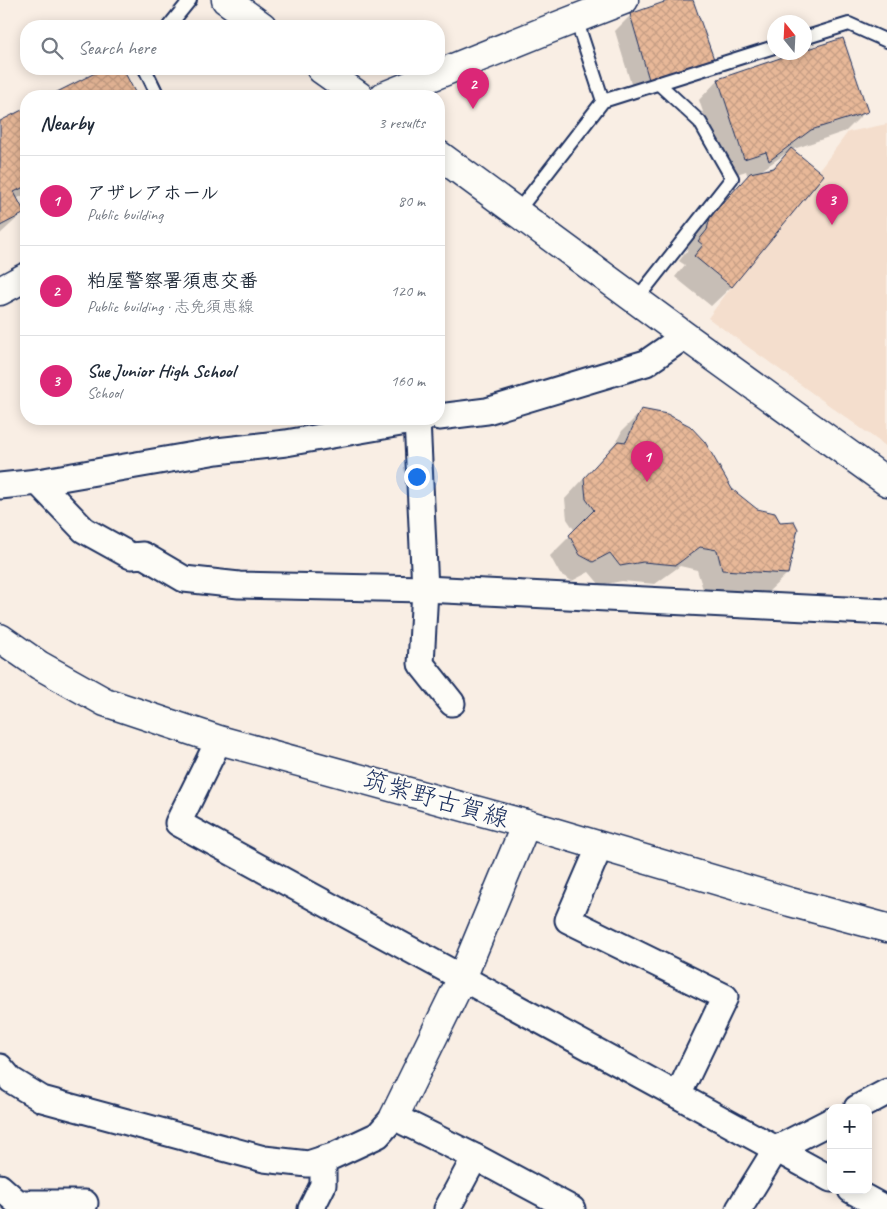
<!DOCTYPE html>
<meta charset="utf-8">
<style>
:root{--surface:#fff;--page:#f6f6f7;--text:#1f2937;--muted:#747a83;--line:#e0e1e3;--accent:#db2777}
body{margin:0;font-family:Caveat,"Klee One",sans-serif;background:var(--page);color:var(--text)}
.controls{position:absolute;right:15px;bottom:15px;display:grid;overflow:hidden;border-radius:10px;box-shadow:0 2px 12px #0003}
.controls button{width:45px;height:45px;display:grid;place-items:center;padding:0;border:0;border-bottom:1px solid var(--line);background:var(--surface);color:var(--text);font:25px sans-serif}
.compass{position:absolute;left:767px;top:15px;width:45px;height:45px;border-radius:50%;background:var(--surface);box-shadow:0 2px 12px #0003;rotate:342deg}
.you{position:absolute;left:416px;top:476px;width:18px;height:18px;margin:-12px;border:4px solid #fff;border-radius:50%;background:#1a73e8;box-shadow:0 0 0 8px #1a73e833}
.badge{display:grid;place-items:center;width:32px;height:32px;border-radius:50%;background:var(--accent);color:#fff;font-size:16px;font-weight:700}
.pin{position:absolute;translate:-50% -41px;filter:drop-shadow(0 1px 2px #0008)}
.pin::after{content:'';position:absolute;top:26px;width:18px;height:15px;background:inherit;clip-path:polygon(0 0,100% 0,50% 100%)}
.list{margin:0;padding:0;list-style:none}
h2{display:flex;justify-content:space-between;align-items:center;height:65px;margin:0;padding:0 20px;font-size:21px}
h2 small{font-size:16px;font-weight:400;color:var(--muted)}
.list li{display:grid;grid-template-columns:32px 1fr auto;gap:15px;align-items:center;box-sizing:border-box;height:90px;padding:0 20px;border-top:1px solid var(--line)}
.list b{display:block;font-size:19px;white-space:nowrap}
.list p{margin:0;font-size:16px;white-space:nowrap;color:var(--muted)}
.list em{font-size:16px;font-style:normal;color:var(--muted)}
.icon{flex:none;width:28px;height:28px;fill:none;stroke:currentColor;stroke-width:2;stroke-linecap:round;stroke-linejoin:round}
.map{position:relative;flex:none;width:887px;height:1209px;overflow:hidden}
.search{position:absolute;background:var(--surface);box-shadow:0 2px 12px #0003;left:20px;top:20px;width:425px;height:55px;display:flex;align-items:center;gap:12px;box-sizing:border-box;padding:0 18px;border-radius:20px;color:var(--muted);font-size:19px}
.panel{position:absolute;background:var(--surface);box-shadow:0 2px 12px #0003;left:20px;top:90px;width:425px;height:335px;border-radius:20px}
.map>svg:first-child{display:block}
</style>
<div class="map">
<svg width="887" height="1209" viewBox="0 0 887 1209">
<defs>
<pattern id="building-cross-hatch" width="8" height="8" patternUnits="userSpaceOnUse" patternTransform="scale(1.25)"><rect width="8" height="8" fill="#e8b898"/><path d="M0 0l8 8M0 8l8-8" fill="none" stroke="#c69e85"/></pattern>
</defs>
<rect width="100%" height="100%" fill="#f9eee4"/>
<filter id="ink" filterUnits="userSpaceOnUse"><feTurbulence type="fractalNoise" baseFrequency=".02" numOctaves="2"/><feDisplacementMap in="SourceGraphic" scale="10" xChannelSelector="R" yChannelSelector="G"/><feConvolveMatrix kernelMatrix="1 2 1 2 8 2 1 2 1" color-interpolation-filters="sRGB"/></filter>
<g filter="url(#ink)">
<!-- built -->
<path fill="#f4decd" d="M887,124V447L708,318L848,132Z"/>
<!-- shadow -->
<g fill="#0003" fill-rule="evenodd">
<path d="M673,0H691L713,62L635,97L615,31L630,16Z"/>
<path d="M106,69H121L135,96H52Z"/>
<path d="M718,80L866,111L846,131L791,150L822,175L731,287L711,306L675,277L685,265L679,261L687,251L690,239L748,177L746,171L725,178L699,100ZM785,154L786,155L771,169L759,172Z"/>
<path d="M26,109V194L16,199L23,213L0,234V122Z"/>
<path d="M642,411L731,490L787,574L767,593L703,589L697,570L680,566L655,584L622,581L600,585L589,572L572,581L560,574L550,556L575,531L567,519L565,499L614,446L622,431Z"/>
</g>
<!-- building -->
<g fill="url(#building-cross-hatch)" stroke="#1b2f5e">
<path d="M670,0H693L715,62L650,83L630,14Z"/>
<path d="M843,38L868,112L811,130L769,161L766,152L744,159L718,79L798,52H804V50Z"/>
<path d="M103,69H123L137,96H49Z"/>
<path d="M26,108V186L14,192L25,213L0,226V121Z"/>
<path d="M791,148L824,175L732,287L694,256L703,245L698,241L707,230L710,217L750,173L774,168Z"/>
<path d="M641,409L667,414L690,426L705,442L732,489L757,509L775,513L780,522L794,521L798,529L788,574L722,570L717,550L700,547L676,565L643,562L620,566L610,553L593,562L580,555L569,535L594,510L586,499L584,478L618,441L626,442Z"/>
</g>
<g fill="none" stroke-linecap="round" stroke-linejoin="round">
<!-- lane casing -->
<g stroke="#1b2f5e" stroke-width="16">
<g id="lane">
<path d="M576,19L603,101"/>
<path d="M169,26L190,0"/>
<path d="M804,38L849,24L887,41"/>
<path d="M145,69L158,96"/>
<path d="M517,212L603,101L774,47"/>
<path d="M636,300L732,178L700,122L658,83"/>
</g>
</g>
<!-- street casing -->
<g stroke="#1b2f5e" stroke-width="29">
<g id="street">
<path d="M439,417L487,411L646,363L685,336"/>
<path d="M417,420L425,589L421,664L452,703"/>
<path d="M38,482L84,530L131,556L143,555L184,579L239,585L425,589L887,612"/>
<path d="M0,486L38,482L217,451L286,443L424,419"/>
<path d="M219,740L178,823L831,1179"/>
<path d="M600,846L568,920L725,997L678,1095"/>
<path d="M0,1067L11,1080L42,1099L264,1159L308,1164L333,1156L378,1135L394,1117L475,1157L572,1209"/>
<path d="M857,1108L887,1092"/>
<path d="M0,1187L18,1203H85"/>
<path d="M851,1190L886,1209"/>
<path d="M311,1209L323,1185V1159"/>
<path d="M447,1209L475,1157"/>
<path d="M739,1209L776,1149L831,1121"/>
</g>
</g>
<!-- secondary casing -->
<g stroke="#1b2f5e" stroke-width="31">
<g id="secondary">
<path d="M226,0L262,26"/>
<path d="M321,69L359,96"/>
<path d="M439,155L685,336L887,482"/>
<path d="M394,1117L462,978L526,824"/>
</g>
</g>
<!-- primary casing -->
<g stroke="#1b2f5e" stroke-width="31">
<g id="primary">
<path d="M384,96L542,32L624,0"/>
<path d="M0,291L26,277"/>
<path d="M0,638L39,665L105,702L219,740L526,824L790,902L887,928"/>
</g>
</g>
<!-- lane -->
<use href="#lane" stroke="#fdfcf7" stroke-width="12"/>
<!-- street -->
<use href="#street" stroke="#fdfcf7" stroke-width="25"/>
<!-- secondary -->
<use href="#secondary" stroke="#fdfcf7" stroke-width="28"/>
<!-- primary -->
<use href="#primary" stroke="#fdfcf7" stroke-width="28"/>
</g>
</g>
<g text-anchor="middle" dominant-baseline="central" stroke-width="4" stroke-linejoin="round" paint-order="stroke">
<!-- street labels -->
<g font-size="25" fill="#1b2f5e" stroke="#fdfcf7">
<text transform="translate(436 799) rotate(16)">筑紫野古賀線</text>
</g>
</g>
</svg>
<div class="controls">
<button>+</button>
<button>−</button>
</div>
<svg class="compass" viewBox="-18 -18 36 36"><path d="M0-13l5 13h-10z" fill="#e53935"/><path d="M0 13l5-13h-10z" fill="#747a83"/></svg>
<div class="you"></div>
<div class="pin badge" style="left:647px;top:482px">1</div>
<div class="pin badge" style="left:473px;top:109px">2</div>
<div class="pin badge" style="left:832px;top:225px">3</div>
<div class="search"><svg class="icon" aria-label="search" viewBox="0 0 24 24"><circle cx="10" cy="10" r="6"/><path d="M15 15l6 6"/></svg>Search here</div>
<section class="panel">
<h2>Nearby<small>3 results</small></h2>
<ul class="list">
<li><span class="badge">1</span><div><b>アザレアホール</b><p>Public building</p></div><em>80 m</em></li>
<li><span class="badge">2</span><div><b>粕屋警察署須恵交番</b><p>Public building · 志免須恵線</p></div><em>120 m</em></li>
<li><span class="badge">3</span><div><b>Sue Junior High School</b><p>School</p></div><em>160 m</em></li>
</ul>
</section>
</div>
